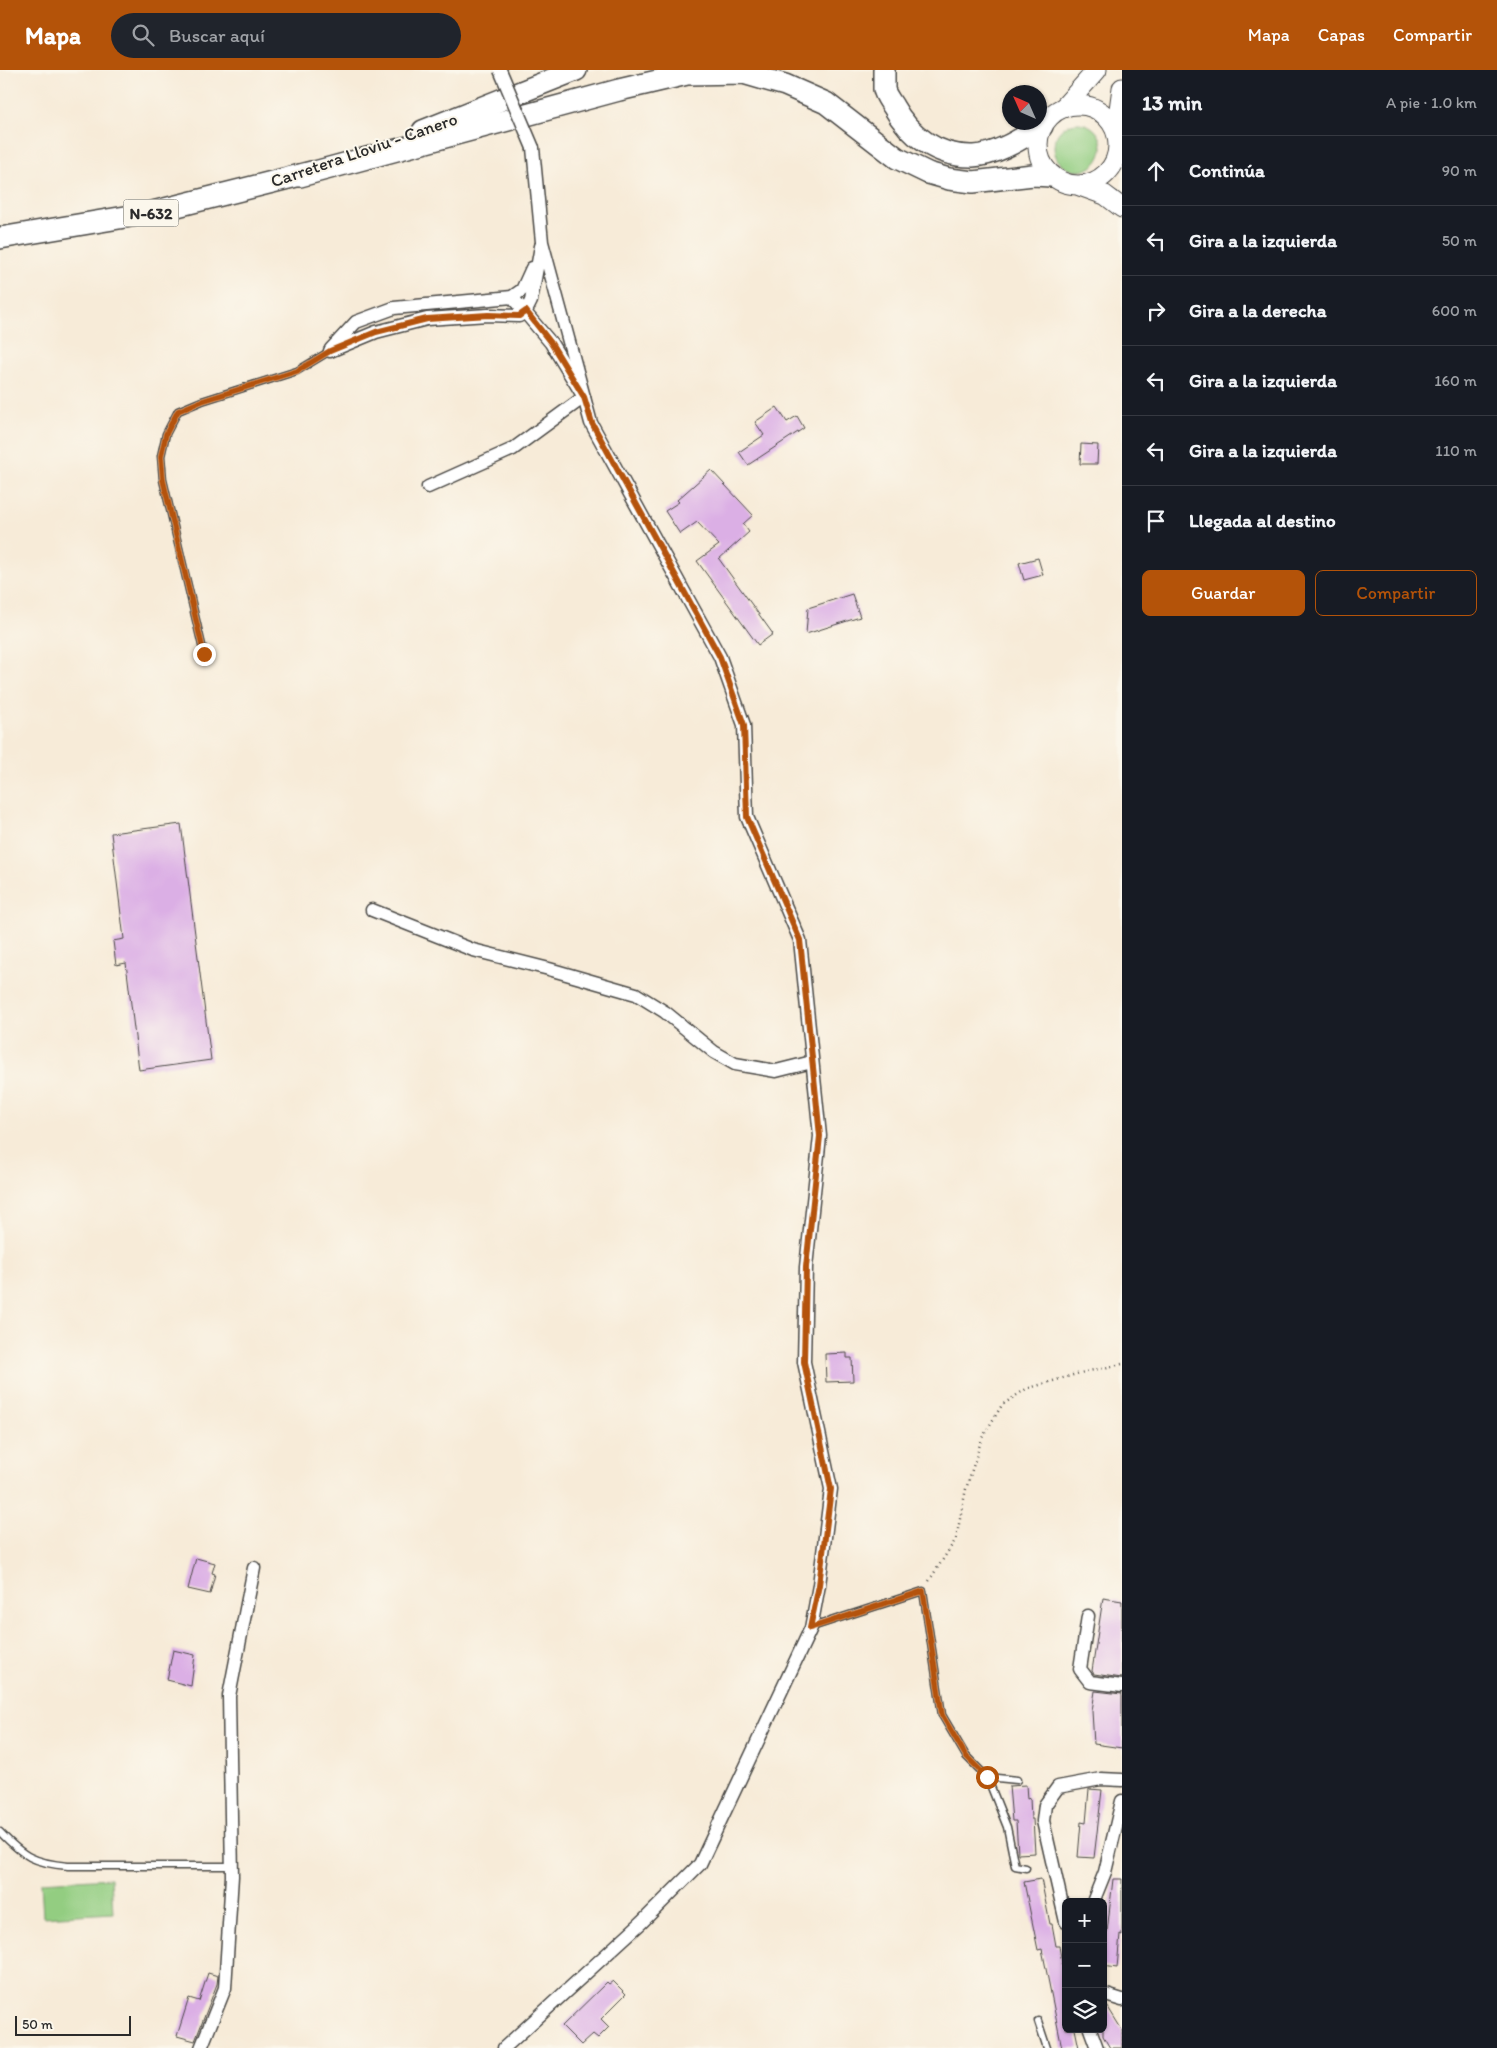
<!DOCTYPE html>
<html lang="es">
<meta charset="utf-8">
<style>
:root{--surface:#171b24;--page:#20242c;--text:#f1f3f6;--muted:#9ea1a6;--line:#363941;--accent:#b45309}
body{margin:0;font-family:Itim,sans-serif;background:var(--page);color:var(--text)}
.controls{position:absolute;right:15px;bottom:15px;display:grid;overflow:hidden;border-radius:8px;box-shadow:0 1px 4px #0004}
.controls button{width:45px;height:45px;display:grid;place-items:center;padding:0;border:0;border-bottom:1px solid var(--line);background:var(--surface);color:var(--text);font:25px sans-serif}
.compass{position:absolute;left:1002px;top:15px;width:45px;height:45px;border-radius:50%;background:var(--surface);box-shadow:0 1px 4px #0004;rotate:315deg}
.scale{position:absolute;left:15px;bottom:12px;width:116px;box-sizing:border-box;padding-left:5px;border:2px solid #2b2b2b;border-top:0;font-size:14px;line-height:18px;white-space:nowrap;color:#2b2b2b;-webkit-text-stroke:4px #fbf7ec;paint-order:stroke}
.stop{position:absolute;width:15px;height:15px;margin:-11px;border:4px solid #b45309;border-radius:50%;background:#fff}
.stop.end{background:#b45309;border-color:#fff;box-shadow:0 1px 5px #0008}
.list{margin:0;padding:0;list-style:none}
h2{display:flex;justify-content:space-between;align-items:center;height:65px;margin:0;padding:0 20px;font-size:21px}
h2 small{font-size:16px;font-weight:400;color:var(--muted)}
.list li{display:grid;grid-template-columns:32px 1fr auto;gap:15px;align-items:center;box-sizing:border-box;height:70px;padding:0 20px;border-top:1px solid var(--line)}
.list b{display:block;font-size:19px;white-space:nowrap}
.list em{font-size:16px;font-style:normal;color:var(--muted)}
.actions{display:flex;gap:10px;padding:15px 20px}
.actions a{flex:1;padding:11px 0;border:1px solid var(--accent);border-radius:8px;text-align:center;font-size:18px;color:var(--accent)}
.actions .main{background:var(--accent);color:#fff}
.icon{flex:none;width:28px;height:28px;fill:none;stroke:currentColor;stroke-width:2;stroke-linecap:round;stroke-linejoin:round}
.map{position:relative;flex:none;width:1122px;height:1978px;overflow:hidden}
header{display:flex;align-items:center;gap:30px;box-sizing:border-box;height:70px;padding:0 25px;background:var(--accent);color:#fff}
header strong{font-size:24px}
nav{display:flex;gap:28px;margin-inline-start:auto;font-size:18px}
.search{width:350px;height:45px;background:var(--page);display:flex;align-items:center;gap:12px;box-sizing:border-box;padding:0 18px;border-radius:28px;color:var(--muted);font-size:19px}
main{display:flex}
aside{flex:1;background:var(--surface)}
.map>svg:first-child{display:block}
</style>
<header>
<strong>Mapa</strong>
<div class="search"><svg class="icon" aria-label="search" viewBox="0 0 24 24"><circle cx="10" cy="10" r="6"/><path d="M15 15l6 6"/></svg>Buscar aquí</div>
<nav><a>Mapa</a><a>Capas</a><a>Compartir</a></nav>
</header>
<main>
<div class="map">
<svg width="1122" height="1978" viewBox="0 0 1122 1978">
<rect width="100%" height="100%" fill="#fbf7ec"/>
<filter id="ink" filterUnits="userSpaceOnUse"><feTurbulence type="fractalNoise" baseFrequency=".02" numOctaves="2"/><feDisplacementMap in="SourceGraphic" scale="10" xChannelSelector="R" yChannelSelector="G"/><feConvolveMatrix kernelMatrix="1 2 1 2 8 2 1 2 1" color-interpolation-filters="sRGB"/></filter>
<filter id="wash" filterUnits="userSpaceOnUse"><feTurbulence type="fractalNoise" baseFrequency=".0096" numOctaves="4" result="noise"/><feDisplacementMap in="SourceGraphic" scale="20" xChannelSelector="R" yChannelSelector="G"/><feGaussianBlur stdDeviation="1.12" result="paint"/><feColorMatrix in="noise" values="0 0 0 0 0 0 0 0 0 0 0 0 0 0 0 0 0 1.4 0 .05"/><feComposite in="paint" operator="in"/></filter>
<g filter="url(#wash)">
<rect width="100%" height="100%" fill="#f7ebd8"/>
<!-- green -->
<g fill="#93cd81" stroke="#5f7c56">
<circle cx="1078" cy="77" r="24"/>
<path d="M111,1808L113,1843L43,1847L41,1812Z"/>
</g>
<g id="blocks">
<!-- building -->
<g fill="#dbafe5">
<path d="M777,337L787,352L797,346L804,358L748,395L739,382L764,365L755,352Z"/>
<path d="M1081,374L1098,375L1097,394H1080Z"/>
<path d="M711,400L753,445L743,454L749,462L719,489L773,564L758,575L697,491L719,475L697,452L680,464L665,441L679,432L677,430Z"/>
<path d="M1038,488L1043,505L1024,510L1019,493Z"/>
<path d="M852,524L860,547L806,564L808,538Z"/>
<path d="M181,754L211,990L139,1000L126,893L116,895L113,871L124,869L111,763Z"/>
<path d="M847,1283V1288H852L853,1311L826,1312L825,1284Z"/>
<path d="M196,1488L215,1493L212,1503L215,1504L210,1524L188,1519Z"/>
<path d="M1103,1528L1122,1531V1608L1094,1604L1092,1601Z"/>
<path d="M173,1580L195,1585L191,1616L167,1610Z"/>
<path d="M1095,1621L1122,1624V1678L1094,1674L1092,1641Z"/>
<path d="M1026,1715L1027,1729L1030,1728L1031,1749H1033L1035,1783L1018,1784L1016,1751H1012L1009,1716Z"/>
<path d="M1089,1719L1102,1720L1094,1788L1078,1787L1081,1752L1086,1753Z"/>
<path d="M1041,1809L1050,1854H1052L1056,1876H1059L1066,1914V1959H1075L1079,1978H1062L1042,1879L1038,1880L1024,1812Z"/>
<path d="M1113,1809H1122V1865L1120,1864L1117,1898L1103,1896V1861L1107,1862Z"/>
<path d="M208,1903L218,1906L217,1914L195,1971L177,1966L189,1928L199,1931Z"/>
<path d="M613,1911L626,1924L601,1949L609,1957L598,1968L593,1964L581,1975L562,1956L607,1912L609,1914Z"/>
<path d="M1103,1933L1106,1934L1122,1960V1978H1110L1103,1966Z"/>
</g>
</g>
</g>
<g filter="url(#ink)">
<use href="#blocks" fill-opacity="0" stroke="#4a4845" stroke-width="1"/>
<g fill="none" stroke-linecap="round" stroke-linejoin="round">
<!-- service casing -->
<g stroke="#4a4845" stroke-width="9">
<g id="service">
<path d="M204,584L163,410L161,386L166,364L178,341L202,331L297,301L330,281"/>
<path d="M812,1557L923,1521L942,1645L966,1686L987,1707L1017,1710"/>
<path d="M987,1707L1007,1757L1015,1796L1026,1798"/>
<path d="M0,1762C24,1787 34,1793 68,1796H232"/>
<path d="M1038,1951L1047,1978"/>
</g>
</g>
<!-- minor casing -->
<g stroke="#4a4845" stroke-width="15">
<g id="minor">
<path d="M1117,84H1122"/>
<path d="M331,279L356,252L394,238L512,227L522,220L532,198"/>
<path d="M330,281L376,262L427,249L488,245L519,246L526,241L531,231L541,176"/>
<path d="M428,417L513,379L584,327L551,273L512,227"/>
<path d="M372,840L473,880L549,899L636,924L665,942L714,982L735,994L776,1001L812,992"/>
<path d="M1088,1546L1080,1599L1090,1612L1122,1616"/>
<path d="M1093,1832L1105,1802L1122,1731"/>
<path d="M1066,1852L1043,1751L1045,1735L1058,1717L1101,1709L1122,1710"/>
<path d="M1103,1924L1122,1930"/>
<path d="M1090,1959L1097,1978"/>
<path d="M201,1978L225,1918L232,1806L229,1626L254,1498"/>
<path d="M504,1978L642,1852L700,1794L811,1558L819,1515L831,1419L804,1292L806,1197L820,1066L800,870L747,747L744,655L720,587L591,353L542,172L533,78"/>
</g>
</g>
<!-- secondary casing -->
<g stroke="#4a4845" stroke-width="21">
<g id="secondary">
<circle cx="1078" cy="75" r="40"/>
<path d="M1063,38L1097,0"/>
<path d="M1116,61L1122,18"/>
<path d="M1080,116L1105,125L1122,138"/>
</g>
</g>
<!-- trunk casing -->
<g stroke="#4a4845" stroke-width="24">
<g id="trunk">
<path d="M884,0C884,6 884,13 884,19C885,25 890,31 893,36C909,65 937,87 973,86C997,85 1022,68 1042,56"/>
<path d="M423,61L576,0"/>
<path d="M300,106L619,20L687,4L743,3L785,15L826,33L897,88L928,103L949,109L973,112L1033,105L1051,106"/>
<path d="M0,168L149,143L312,102"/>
</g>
</g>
<!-- path -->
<path stroke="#4a4845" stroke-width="2.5" stroke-dasharray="1 4" stroke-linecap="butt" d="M929,1511L956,1469L966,1419L982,1368L1002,1335L1026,1319L1080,1303L1122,1294"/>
<!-- service -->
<use href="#service" stroke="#fff" stroke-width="6"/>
<!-- minor -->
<use href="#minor" stroke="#fff" stroke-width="12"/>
<!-- secondary -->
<use href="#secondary" stroke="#fff" stroke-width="19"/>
<!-- trunk -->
<use href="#trunk" stroke="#fff" stroke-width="21"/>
<!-- minor-bridge casing -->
<g stroke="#4a4845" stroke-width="15" stroke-linecap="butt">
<path id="minor-bridge" d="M500,0L533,78"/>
</g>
<!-- minor-bridge -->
<use href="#minor-bridge" stroke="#fff" stroke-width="12"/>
</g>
</g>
<g fill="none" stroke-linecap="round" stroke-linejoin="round" filter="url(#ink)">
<!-- route -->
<path stroke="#b45309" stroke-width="6" d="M204,584L163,410L161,386L166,364L178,341L202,331L297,301L330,281L376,262L427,249L488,245L519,246L526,241L551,273L584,327L592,353L720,587L744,655L747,747L800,870L820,1066L806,1197L804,1292L831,1419L819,1515L810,1558L923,1521L942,1645L966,1686L987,1707"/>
</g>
<g text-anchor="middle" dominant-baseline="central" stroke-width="4" stroke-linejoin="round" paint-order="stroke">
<!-- shield labels -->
<rect fill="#fbf7ec" stroke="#696865" stroke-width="1" x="123.5" y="129.5" width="55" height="27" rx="4"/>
<g font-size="16" font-weight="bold" fill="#2b2b2b">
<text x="151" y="143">N-632</text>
</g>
<!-- street labels -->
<g font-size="18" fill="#2b2b2b" stroke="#fbf7ec">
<text transform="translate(364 80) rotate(-19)">Carretera Lloviu - Canero</text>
</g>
</g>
</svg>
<div class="controls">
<button>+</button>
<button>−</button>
<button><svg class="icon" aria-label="layers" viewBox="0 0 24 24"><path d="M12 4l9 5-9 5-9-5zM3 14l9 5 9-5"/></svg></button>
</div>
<svg class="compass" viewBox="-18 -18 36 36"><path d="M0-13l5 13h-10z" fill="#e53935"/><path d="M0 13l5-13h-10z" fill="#9ea1a6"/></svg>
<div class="scale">50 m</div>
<div class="stop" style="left:987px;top:1707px"></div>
<div class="stop end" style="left:204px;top:584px"></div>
</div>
<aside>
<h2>13 min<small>A pie · 1.0 km</small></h2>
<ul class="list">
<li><svg class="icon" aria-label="ahead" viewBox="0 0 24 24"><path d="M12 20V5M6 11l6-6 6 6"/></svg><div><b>Continúa</b></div><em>90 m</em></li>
<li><svg class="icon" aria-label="left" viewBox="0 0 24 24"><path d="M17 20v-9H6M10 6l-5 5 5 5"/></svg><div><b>Gira a la izquierda</b></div><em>50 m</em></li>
<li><svg class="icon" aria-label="right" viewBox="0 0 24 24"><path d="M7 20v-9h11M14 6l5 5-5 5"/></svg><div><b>Gira a la derecha</b></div><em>600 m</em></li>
<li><svg class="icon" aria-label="left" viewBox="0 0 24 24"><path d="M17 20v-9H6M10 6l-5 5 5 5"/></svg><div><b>Gira a la izquierda</b></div><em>160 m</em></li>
<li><svg class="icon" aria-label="left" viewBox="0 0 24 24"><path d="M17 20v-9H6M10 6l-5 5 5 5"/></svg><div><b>Gira a la izquierda</b></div><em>110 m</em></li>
<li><svg class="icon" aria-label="arrive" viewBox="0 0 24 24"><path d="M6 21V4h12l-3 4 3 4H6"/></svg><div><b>Llegada al destino</b></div></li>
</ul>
<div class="actions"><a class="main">Guardar</a><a>Compartir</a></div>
</aside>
</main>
